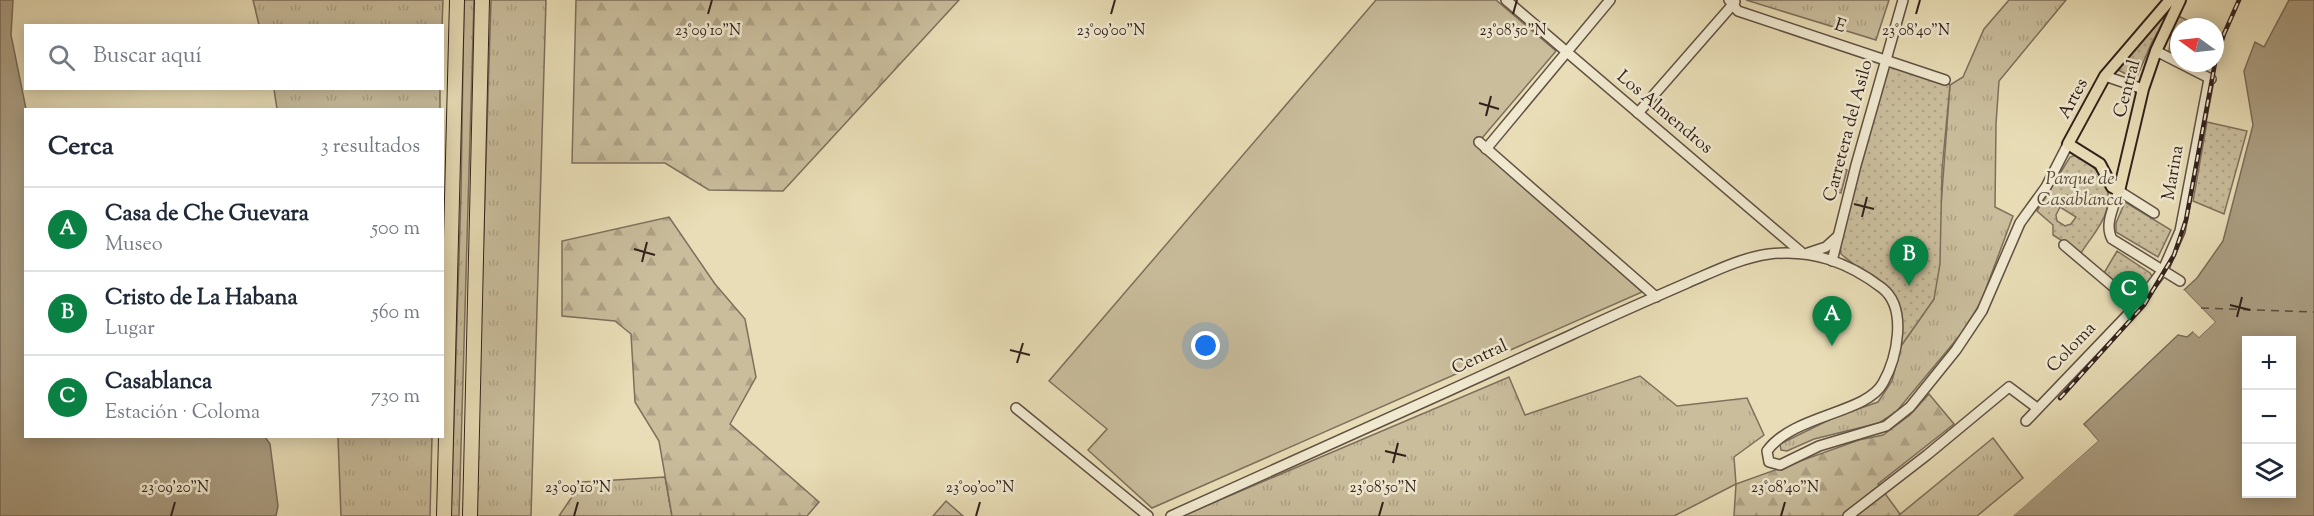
<!DOCTYPE html>
<html lang="es">
<meta charset="utf-8">
<style>
:root{--surface:#fff;--page:#f6f6f7;--text:#1f2937;--muted:#747a83;--line:#e0e1e3;--accent:#0b8043}
body{margin:0;font-family:"Sorts Mill Goudy",serif;background:var(--page);color:var(--text)}
.controls{position:absolute;right:18px;bottom:18px;display:grid;overflow:hidden;border-radius:0px;box-shadow:0 3px 15px #0003}
.controls button{width:54px;height:54px;display:grid;place-items:center;padding:0;border:0;border-bottom:2px solid var(--line);background:var(--surface);color:var(--text);font:30px sans-serif}
.compass{position:absolute;left:2170px;top:18px;width:54px;height:54px;border-radius:50%;background:var(--surface);box-shadow:0 3px 15px #0003;rotate:285deg}
.you{position:absolute;left:1206px;top:346px;width:21px;height:21px;margin:-15px;border:4px solid #fff;border-radius:50%;background:#1a73e8;box-shadow:0 0 0 9px #1a73e833}
.badge{display:grid;place-items:center;width:39px;height:39px;border-radius:50%;background:var(--accent);color:#fff;font-size:20px;font-weight:700}
.pin{position:absolute;translate:-50% -50px;filter:drop-shadow(0 2px 3px #0008)}
.pin::after{content:'';position:absolute;top:32px;width:21px;height:18px;background:inherit;clip-path:polygon(0 0,100% 0,50% 100%)}
.list{margin:0;padding:0;list-style:none}
h2{display:flex;justify-content:space-between;align-items:center;height:78px;margin:0;padding:0 24px;font-size:26px}
h2 small{font-size:20px;font-weight:400;color:var(--muted)}
.list li{display:grid;grid-template-columns:39px 1fr auto;gap:18px;align-items:center;box-sizing:border-box;height:84px;padding:0 24px;border-top:2px solid var(--line)}
.list b{display:block;font-size:22px;white-space:nowrap}
.list p{margin:0;font-size:20px;white-space:nowrap;color:var(--muted)}
.list em{font-size:20px;font-style:normal;color:var(--muted)}
.icon{flex:none;width:33px;height:33px;fill:none;stroke:currentColor;stroke-width:2;stroke-linecap:round;stroke-linejoin:round}
.map{position:relative;flex:none;width:2314px;height:516px;overflow:hidden}
.search{position:absolute;background:var(--surface);box-shadow:0 3px 15px #0003;left:24px;top:24px;width:420px;height:66px;display:flex;align-items:center;gap:15px;box-sizing:border-box;padding:0 21px;border-radius:0px;color:var(--muted);font-size:22px}
.panel{position:absolute;background:var(--surface);box-shadow:0 3px 15px #0003;left:24px;top:108px;width:420px;height:330px;border-radius:0px}
.map>svg:first-child{display:block}
</style>
<div class="map">
<svg width="2314" height="516" viewBox="0 0 2314 516">
<defs>
<pattern id="grass-tufts" width="24" height="20" patternUnits="userSpaceOnUse" patternTransform="scale(1.5)"><rect width="24" height="20" fill="#c9bd9c"/><path d="M3 7l-1-3M5 7V3M7 7l1-3M15 17l-1-3M17 17v-4M19 17l1-3" fill="none" stroke="#ada286"/></pattern>
<pattern id="forest-firs" width="22" height="20" patternUnits="userSpaceOnUse" patternTransform="scale(1.5)"><rect width="22" height="20" fill="#c9bd9c"/><path d="M5 1l3.5 6h-7zM16 11l3.5 6h-7z" fill="#ada286"/></pattern>
<pattern id="park-dots" width="8" height="8" patternUnits="userSpaceOnUse" patternTransform="scale(1.5)"><rect width="8" height="8" fill="#c9bd9c"/><path d="M2 2h.1M6 6h.1" fill="none" stroke="#ada286" stroke-width="1.8" stroke-linecap="round"/></pattern>
</defs>
<rect width="100%" height="100%" fill="#e8ddb6"/>
<filter id="stains"><feTurbulence type="fractalNoise" baseFrequency=".00333" numOctaves="4"/><feColorMatrix values="0 0 0 0 .2 0 0 0 0 .09 0 0 0 0 .02 0 0 0 .5 -.17"/></filter>
<radialGradient id="worn" r=".72"><stop offset=".6" stop-color="#630" stop-opacity="0"/><stop offset="1" stop-color="#630" stop-opacity=".3"/></radialGradient>
<!-- grass -->
<g fill="url(#grass-tufts)" stroke="#7e6f5c" stroke-width="1.5">
<path d="M253,0H443L442,25H259Z"/>
<path d="M464,0H474L459,516H451L461,194Z"/>
<path d="M491,0H546L531,516H475Z"/>
<path d="M1746,0H1889L1876,40Z"/>
<path d="M2009,0H2066L1999,81L1996,124L1995,207L2013,216L1981,302L1961,334L1896,412L1879,423L1814,439L1787,451L1781,450L1780,444L1835,417L1878,402L1892,381L1901,346L1934,299L1950,85L1963,77L1984,29Z"/>
<path d="M2174,14L2191,22L2188,27H2179V50L2176,56L2170,55L2169,51Z"/>
<path d="M274,89H440V109H277Z"/>
<path d="M1841,168L1847,170L1841,193L1835,192Z"/>
<path d="M1640,376L1677,406L1747,398L1764,435L1734,457L1736,484L1674,516H1182L1509,377L1525,415Z"/>
<path d="M338,437H432L430,516H341Z"/>
<path d="M1993,438L2023,478L1977,516H1898Z"/>
<path d="M665,477L672,516H559L582,482Z"/>
<path d="M946,501L963,516H933Z"/>
</g>
<!-- forest -->
<g fill="url(#forest-firs)" stroke="#7e6f5c" stroke-width="1.5">
<path d="M576,0H959L783,191L709,190L665,163H572Z"/>
<path d="M669,217L715,284L745,319L756,377L730,424L819,502L807,516H672L659,441L635,402L631,334L615,321L562,316V241Z"/>
<path d="M1929,394L1954,424L1878,484L1900,514L1898,516H1734L1736,484L1859,440L1883,435L1910,415Z"/>
</g>
<!-- park -->
<g fill="url(#park-dots)" stroke="#7e6f5c" stroke-width="1.5" fill-rule="evenodd">
<path d="M2172,7L2152,42L2136,79L2118,70Z"/>
<path d="M1888,66L1950,85L1942,170L1940,264L1934,299L1901,346C1903,281 1883,290 1841,254L1840,242Z"/>
<path d="M2207,122L2247,131L2224,214L2193,201Z"/>
<path d="M2076,155C2097,166 2115,186 2106,212C2102,226 2089,240 2081,253L2053,235V225L2037,211L2070,157ZM2060,207L2076,217L2071,224L2065,226L2057,221L2056,215Z"/>
<path d="M2125,202L2171,230L2158,257L2116,232V223Z"/>
<path d="M2117,251L2150,273L2153,278L2136,299L2104,273Z"/>
</g>
<!-- pitch -->
<path fill="#c9bd9c" stroke="#7e6f5c" stroke-width="1.5" d="M1376,0H1496L1556,51L1477,144L1642,292L1152,508L1088,450L1107,429L1049,381Z"/>
<!-- water -->
<g fill="#aa9d81" stroke="#7a6b58" stroke-width="1.5" fill-rule="evenodd">
<path d="M0,0H13L11,35L26,109V436L265,437L270,444L278,506L276,516H0Z"/>
<path d="M2289,0H2314V516H2012L2098,441L2084,424L2178,335L2187,337L2193,332L2199,337L2215,322L2184,290L2197,278L2223,241L2253,125L2244,71L2255,42L2264,47ZM2246,340H2292V494H2246Z"/>
</g>
<!-- pier -->
<g fill="#e8ddb6">
<path d="M2184,290L2215,322L2199,337L2193,332L2196,330L2199,333L2211,322L2181,292Z"/>
<path d="M2086,427L2098,441L2013,516H2009L2094,441L2084,429Z"/>
</g>
<g fill="none" stroke-linecap="round" stroke-linejoin="round">
<!-- ferry -->
<path stroke="#5c4c3f" stroke-width="1.5" stroke-dasharray="8 6" stroke-linecap="butt" d="M2201,308L2314,312"/>
<!-- minor casing -->
<g stroke="#605042" stroke-width="12">
<g id="minor">
<path d="M1506,0L1801,252"/>
<path d="M1729,0L1738,11L1945,80"/>
<path d="M2156,51L2211,79"/>
<path d="M2105,76L2143,89"/>
<path d="M1638,113L1735,2"/>
<path d="M1479,142L1656,297"/>
<path d="M1486,149L1610,0"/>
<path d="M2154,213L2119,191C2114,206 2104,225 2112,239L2180,281"/>
<path d="M2064,245L2136,306"/>
<path d="M1808,253L1826,247L1838,236"/>
<path d="M1832,261L1856,165L1903,0"/>
<path d="M1016,408L1148,516"/>
<path d="M2026,421L2136,306L2163,270L2180,231L2209,79"/>
<path d="M1171,516C1305,456 1438,396 1571,335C1609,317 1648,300 1687,283C1713,272 1740,258 1769,254C1812,249 1848,262 1882,288C1908,308 1897,358 1883,383C1866,414 1794,414 1767,451L1769,462L1780,465L1819,446L1886,426L1910,407L1956,350L1982,311L2020,223L2046,187L2068,144"/>
<path d="M1848,516L1927,455L2009,387L2037,408"/>
</g>
</g>
<!-- major casing -->
<g stroke="#32211b" stroke-width="14">
<path id="major" d="M2170,0L2105,76L2068,144L2100,164L2112,187L2119,191L2143,89L2156,51L2180,0"/>
</g>
<!-- highway casing -->
<g stroke="#32211b" stroke-width="16">
<g id="highway">
<path d="M444,516L457,0"/>
<path d="M470,516L482,0"/>
</g>
</g>
<!-- minor -->
<use href="#minor" stroke="#f0e9d0" stroke-width="9"/>
<!-- major -->
<use href="#major" stroke="#e8ddb6" stroke-width="10"/>
<!-- highway -->
<use href="#highway" stroke="#e8ddb6" stroke-width="14"/>
<!-- rail casing -->
<g stroke="#32211b" stroke-width="4.5">
<g id="rail">
<path d="M2215,62L2224,34L2239,0"/>
<path d="M2060,398L2144,305L2174,255L2186,220L2215,63"/>
</g>
</g>
<!-- rail -->
<use href="#rail" stroke="#f0e9d0" stroke-width="2" stroke-dasharray="7" stroke-linecap="butt"/>
</g>
<!-- ticks -->
<path fill="none" stroke="#32211b" stroke-width="2" d="M708,14L712,0M1111,14L1115,0M1513,14L1517,0M1916,14L1920,0M1479,103L1499,109M1486,116L1491,96M1854,204L1874,209M1862,217L1867,197M634,249L655,255M642,262L647,242M2230,305L2250,310M2237,317L2242,297M1010,350L1030,355M1017,363L1023,343M1385,451L1406,456M1393,463L1398,443M171,516L175,502M574,516L578,502M976,516L980,502M1379,516L1383,502M1781,516L1785,502"/>
<g text-anchor="middle" dominant-baseline="central" stroke-width="5" stroke-linejoin="round" paint-order="stroke">
<!-- street labels -->
<g font-size="18" fill="#32211b" stroke="#f0e9d0">
<text transform="translate(1840 27) rotate(18)">E</text>
<text transform="translate(2128 89) rotate(-75)">Central</text>
<text transform="translate(2074 99) rotate(-62)">Artes</text>
<text transform="translate(1664 113) rotate(40)">Los Almendros</text>
<text transform="translate(1849 131) rotate(-75)">Carretera del Asilo</text>
<text transform="translate(2174 173) rotate(-80)">Marina</text>
<text transform="translate(2072 348) rotate(-46)">Coloma</text>
<text transform="translate(1480 358) rotate(-25)">Central</text>
</g>
<!-- park labels -->
<g font-size="18" font-style="italic" fill="#58483b" stroke="#f0e9d0">
<text x="2080" y="180">Parque de<tspan x="2080" dy="21">Casablanca</tspan></text>
</g>
</g>
<g font-size="15" text-anchor="middle" fill="#32211b" stroke="#f0e9d0" stroke-width="5" stroke-linejoin="round" paint-order="stroke">
<text x="708" y="35">23°09'10"N</text>
<text x="1111" y="35">23°09'00"N</text>
<text x="1513" y="35">23°08'50"N</text>
<text x="1916" y="35">23°08'40"N</text>
<text x="175" y="492">23°09'20"N</text>
<text x="578" y="492">23°09'10"N</text>
<text x="980" y="492">23°09'00"N</text>
<text x="1383" y="492">23°08'50"N</text>
<text x="1785" y="492">23°08'40"N</text>
</g>
<rect width="100%" height="100%" filter="url(#stains)"/>
<rect width="100%" height="100%" fill="url(#worn)"/>
</svg>
<div class="controls">
<button>+</button>
<button>−</button>
<button><svg class="icon" aria-label="layers" viewBox="0 0 24 24"><path d="M12 4l9 5-9 5-9-5zM3 14l9 5 9-5"/></svg></button>
</div>
<svg class="compass" viewBox="-18 -18 36 36"><path d="M0-13l5 13h-10z" fill="#e53935"/><path d="M0 13l5-13h-10z" fill="#747a83"/></svg>
<div class="you"></div>
<div class="pin badge" style="left:1832px;top:346px">A</div>
<div class="pin badge" style="left:1909px;top:286px">B</div>
<div class="pin badge" style="left:2129px;top:321px">C</div>
<div class="search"><svg class="icon" aria-label="search" viewBox="0 0 24 24"><circle cx="10" cy="10" r="6"/><path d="M15 15l6 6"/></svg>Buscar aquí</div>
<section class="panel">
<h2>Cerca<small>3 resultados</small></h2>
<ul class="list">
<li><span class="badge">A</span><div><b>Casa de Che Guevara</b><p>Museo</p></div><em>500 m</em></li>
<li><span class="badge">B</span><div><b>Cristo de La Habana</b><p>Lugar</p></div><em>560 m</em></li>
<li><span class="badge">C</span><div><b>Casablanca</b><p>Estación · Coloma</p></div><em>730 m</em></li>
</ul>
</section>
</div>
